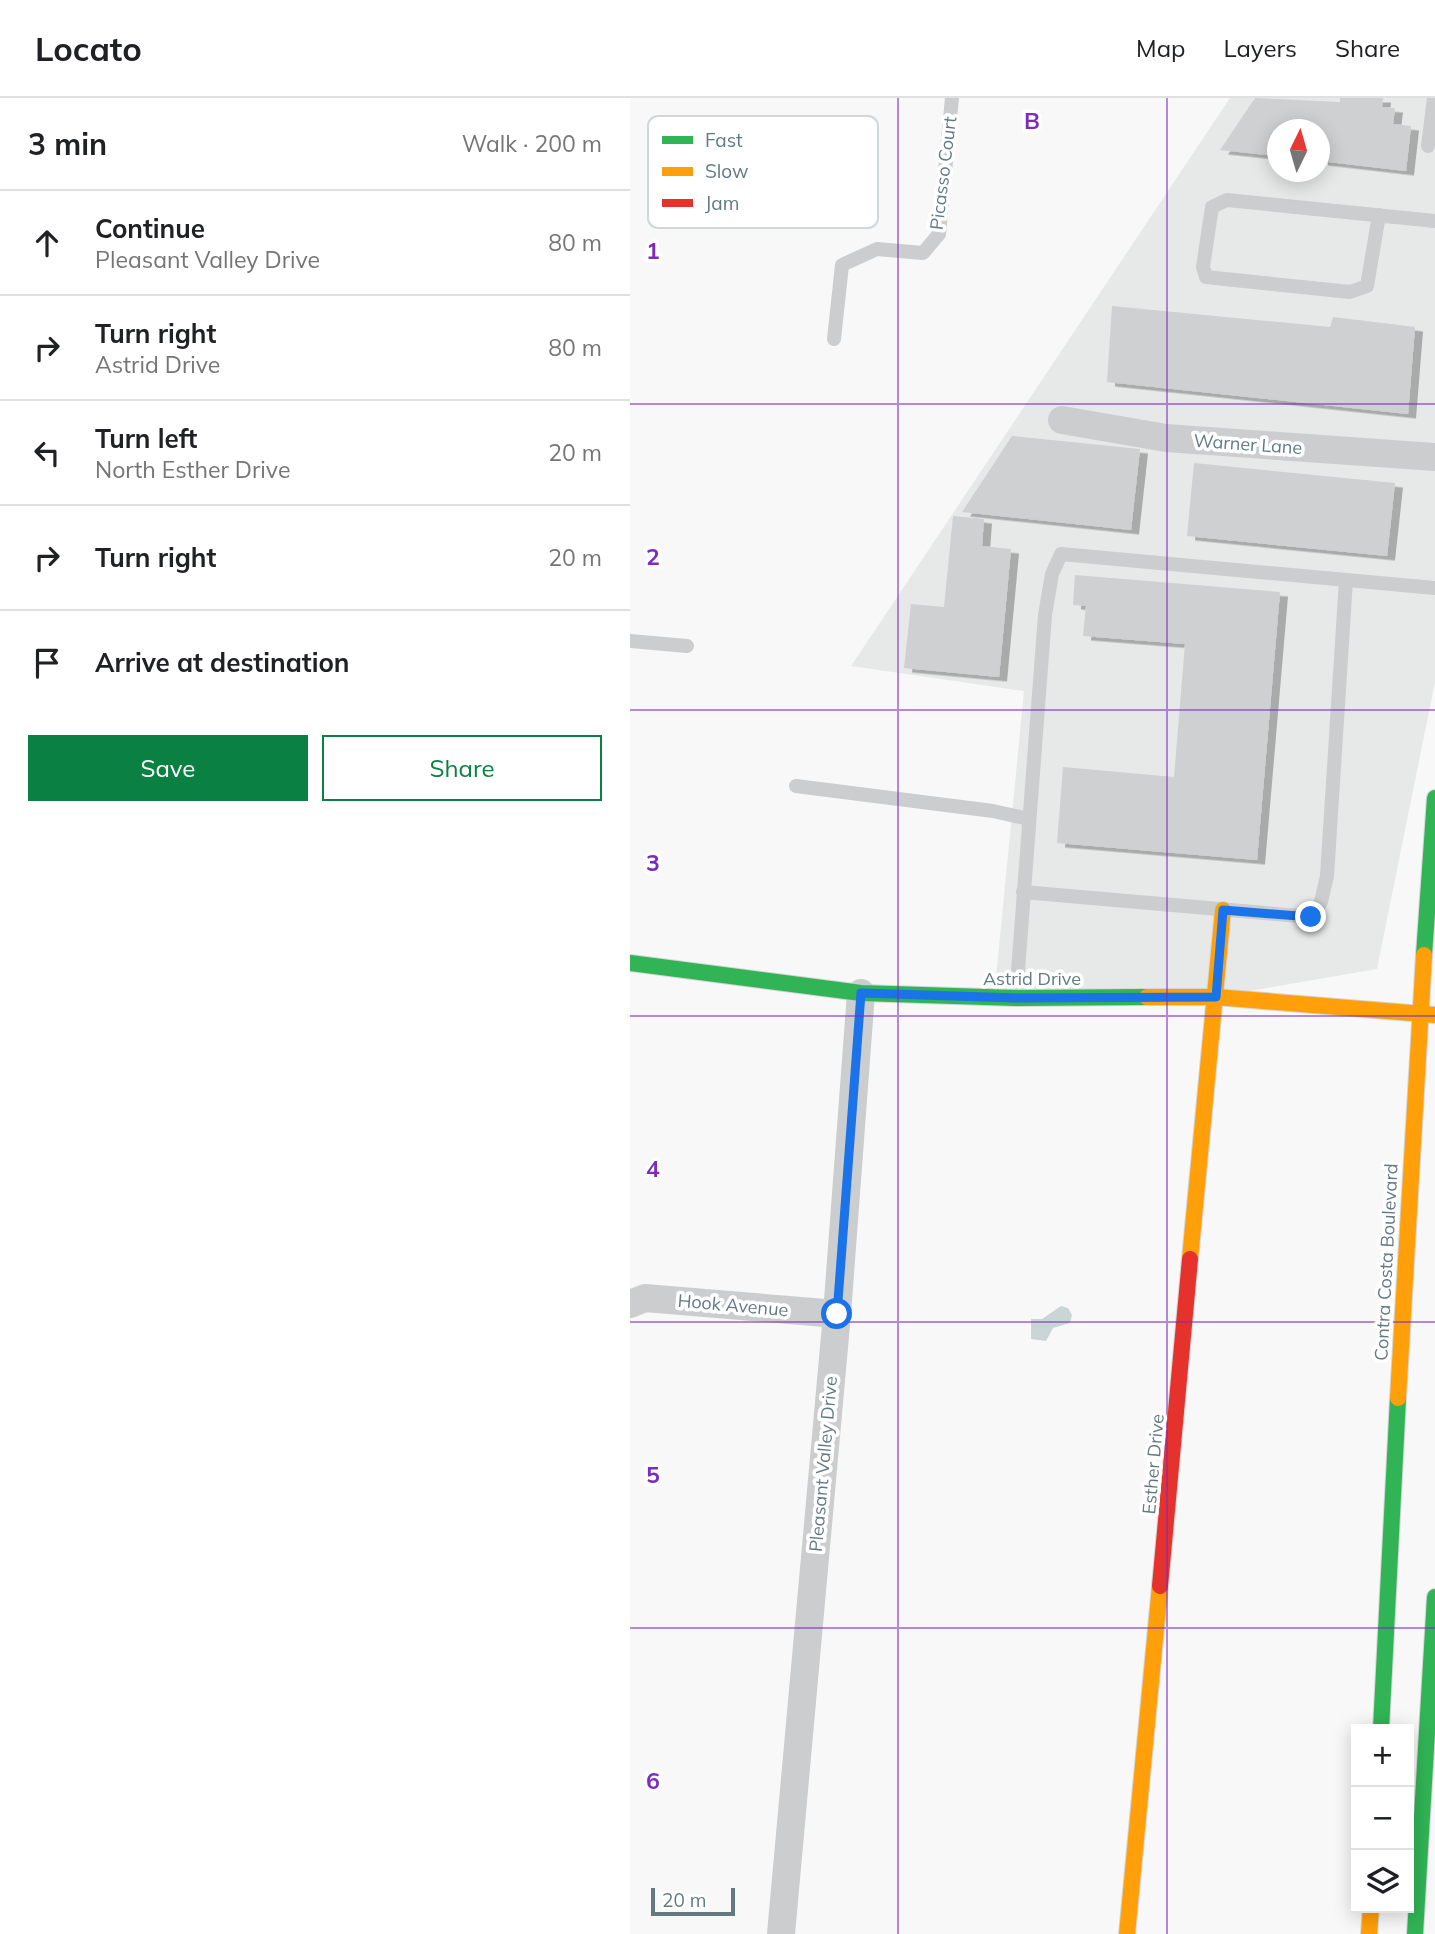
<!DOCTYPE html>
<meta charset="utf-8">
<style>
:root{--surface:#fff;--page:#f6f6f6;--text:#202124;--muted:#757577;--line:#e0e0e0;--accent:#0b8043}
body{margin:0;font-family:Mulish,sans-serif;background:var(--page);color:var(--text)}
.controls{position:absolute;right:21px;bottom:21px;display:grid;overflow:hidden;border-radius:0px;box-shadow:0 4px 18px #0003}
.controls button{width:63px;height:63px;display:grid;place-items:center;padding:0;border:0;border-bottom:2px solid var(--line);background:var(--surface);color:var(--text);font:35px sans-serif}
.compass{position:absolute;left:637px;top:21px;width:63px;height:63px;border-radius:50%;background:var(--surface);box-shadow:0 4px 18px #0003;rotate:5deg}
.scale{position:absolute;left:21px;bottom:18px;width:84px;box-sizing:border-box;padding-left:7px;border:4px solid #637a83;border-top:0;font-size:19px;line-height:24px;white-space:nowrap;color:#637a83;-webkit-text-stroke:5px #fff;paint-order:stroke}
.stop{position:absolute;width:21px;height:21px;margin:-16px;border:5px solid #1a73e8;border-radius:50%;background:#fff}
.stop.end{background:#1a73e8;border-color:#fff;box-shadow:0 2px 7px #0008}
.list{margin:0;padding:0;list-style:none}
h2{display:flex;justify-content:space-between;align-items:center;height:91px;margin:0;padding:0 28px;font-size:30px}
h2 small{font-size:23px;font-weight:400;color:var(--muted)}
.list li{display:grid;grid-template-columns:46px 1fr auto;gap:21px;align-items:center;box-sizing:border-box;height:105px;padding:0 28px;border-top:2px solid var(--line)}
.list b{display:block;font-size:26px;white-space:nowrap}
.list p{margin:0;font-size:23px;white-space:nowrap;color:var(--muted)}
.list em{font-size:23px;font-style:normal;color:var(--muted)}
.actions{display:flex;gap:14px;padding:21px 28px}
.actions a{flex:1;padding:16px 0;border:2px solid var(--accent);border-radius:0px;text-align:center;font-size:24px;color:var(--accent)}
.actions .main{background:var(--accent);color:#fff}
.icon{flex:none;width:38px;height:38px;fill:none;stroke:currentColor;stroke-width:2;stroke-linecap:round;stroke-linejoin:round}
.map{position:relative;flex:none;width:805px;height:1836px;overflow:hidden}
header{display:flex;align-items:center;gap:42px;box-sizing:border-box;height:98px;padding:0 35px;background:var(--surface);border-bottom:2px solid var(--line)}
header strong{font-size:33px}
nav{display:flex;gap:38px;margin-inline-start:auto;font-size:24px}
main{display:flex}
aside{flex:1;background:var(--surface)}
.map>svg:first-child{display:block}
</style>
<header>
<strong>Locato</strong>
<nav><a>Map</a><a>Layers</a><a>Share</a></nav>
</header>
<main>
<aside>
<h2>3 min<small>Walk · 200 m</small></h2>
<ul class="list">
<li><svg class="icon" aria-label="ahead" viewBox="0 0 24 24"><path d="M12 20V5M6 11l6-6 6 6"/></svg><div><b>Continue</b><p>Pleasant Valley Drive</p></div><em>80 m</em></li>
<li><svg class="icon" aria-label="right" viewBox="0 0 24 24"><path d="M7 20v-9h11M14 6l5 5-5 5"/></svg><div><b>Turn right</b><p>Astrid Drive</p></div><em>80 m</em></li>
<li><svg class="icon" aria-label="left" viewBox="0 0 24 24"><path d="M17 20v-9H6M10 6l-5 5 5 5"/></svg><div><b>Turn left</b><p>North Esther Drive</p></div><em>20 m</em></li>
<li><svg class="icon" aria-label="right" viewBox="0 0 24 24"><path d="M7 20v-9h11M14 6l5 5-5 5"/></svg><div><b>Turn right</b></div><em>20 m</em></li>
<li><svg class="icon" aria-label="arrive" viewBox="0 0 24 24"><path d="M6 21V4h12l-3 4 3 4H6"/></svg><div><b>Arrive at destination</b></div></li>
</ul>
<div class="actions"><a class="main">Save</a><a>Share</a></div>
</aside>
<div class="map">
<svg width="805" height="1836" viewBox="0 0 805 1836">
<defs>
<filter id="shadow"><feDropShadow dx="8" dy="4.5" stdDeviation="0" flood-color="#0004"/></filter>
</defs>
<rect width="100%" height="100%" fill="#f8f8f8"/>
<!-- built -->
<path fill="#e7e9e9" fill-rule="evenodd" d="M600,0H805V584L747,871L586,899L364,900L394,593L221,568ZM648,32H690V74H648Z"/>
<!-- water -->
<path fill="#cad6d6" d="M431,1208L438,1210L442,1217L440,1225L423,1230L416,1243L401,1241V1221H412Z"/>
<!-- building -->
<g fill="#ced0d1" filter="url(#shadow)">
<path d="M625,0L710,4V0H753L752,9L765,10L763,26L781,28L776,73L690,63V32H648V58L590,52Z"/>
<path d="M482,208L700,229L703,219L785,229L778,316L477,284Z"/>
<path d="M382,338L510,351L501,432L332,414Z"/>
<path d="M564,365L765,385L757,458L557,438Z"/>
<path d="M323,418L354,421L352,448L381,451L369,579L274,570L281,506L314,509Z"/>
<path d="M445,477L650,494L627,762L427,745L433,669L544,679L555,546L453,538L456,508L443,507Z"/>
</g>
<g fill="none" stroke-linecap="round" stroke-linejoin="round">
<!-- fast casing -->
<g stroke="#d4d5d6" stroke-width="18">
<g id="fast">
<path d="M794,857L805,700"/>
<path d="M0,865L231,895L386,900L517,899"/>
<path d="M751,1631L768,1300"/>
<path d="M785,1836L805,1499"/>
</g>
</g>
<!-- slow casing -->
<g stroke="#d4d5d6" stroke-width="18">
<g id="slow">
<path d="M517,899H586L805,917"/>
<path d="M560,1161L593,812"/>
<path d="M768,1300L794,857"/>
<path d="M497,1836L530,1488"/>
<path d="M739,1836L741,1810"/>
</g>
</g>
<!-- jam casing -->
<g stroke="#d4d5d6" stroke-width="18">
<path id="jam" d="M530,1488L560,1161"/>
</g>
<!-- lane -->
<g stroke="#cbcdce" stroke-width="14">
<path d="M798,48L804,0"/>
<path d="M749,117L737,188L720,194L576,179L573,169L582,109L597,102L805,123"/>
<path d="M204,241L212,167L247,151L293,155L309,136L322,0"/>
<path d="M0,543L57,548"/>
<path d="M166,688L363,713L399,721"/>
<path d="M393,794L681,819L691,804L697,778L716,482"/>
<path d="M386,899L415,517L422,476L431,456L805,490"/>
</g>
<!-- street -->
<g stroke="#cbcdce" stroke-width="28">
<path d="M432,322L536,340L805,359"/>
<path d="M0,1206L15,1200L207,1216"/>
<path d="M151,1836L207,1216L231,895"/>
</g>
<!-- fast -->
<use href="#fast" stroke="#30b455" stroke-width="16"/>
<!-- slow -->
<use href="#slow" stroke="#ff9f0a" stroke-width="16"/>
<!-- jam -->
<use href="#jam" stroke="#e5322d" stroke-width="16"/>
</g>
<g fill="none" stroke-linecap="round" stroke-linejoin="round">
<!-- route -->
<path stroke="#1a73e8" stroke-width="9" d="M207,1216L231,895L386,900L586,899L593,812L681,819"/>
</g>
<!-- grid -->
<path fill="none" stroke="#7b2cbf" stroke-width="2" stroke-opacity="0.55" d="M268,0V1836M537,0V1836M0,306H805M0,612H805M0,918H805M0,1224H805M0,1530H805"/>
<g text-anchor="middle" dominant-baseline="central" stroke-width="7" stroke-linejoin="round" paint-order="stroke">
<!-- street labels -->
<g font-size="18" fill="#637a83" stroke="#fff">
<text transform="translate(313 75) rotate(-83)">Picasso Court</text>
<text transform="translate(618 346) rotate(4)">Warner Lane</text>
<text x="402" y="880">Astrid Drive</text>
<text transform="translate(756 1164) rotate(-87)">Contra Costa Boulevard</text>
<text transform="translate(103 1207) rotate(5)">Hook Avenue</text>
<text transform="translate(193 1366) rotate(-85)">Pleasant Valley Drive</text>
<text transform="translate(523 1366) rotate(-85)">Esther Drive</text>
</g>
</g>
<!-- legend -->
<rect x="18" y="18" width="230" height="112" rx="10" fill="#fff" stroke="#d0d7da" stroke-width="2"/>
<rect x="32" y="38" width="31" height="8" fill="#30b455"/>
<rect x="32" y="69" width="31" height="9" fill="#ff9f0a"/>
<rect x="32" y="101" width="31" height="8" fill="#e5322d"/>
<g font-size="19" fill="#637a83">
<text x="75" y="49">Fast</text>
<text x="75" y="80">Slow</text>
<text x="75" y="112">Jam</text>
</g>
<g font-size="23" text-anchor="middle" font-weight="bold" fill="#7b2cbf" stroke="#fff" stroke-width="7" stroke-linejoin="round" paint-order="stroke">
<text x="402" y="31">B</text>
<text x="23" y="161">1</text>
<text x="23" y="467">2</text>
<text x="23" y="773">3</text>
<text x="23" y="1079">4</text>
<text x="23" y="1385">5</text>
<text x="23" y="1691">6</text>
</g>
</svg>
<div class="controls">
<button>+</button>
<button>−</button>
<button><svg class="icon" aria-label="layers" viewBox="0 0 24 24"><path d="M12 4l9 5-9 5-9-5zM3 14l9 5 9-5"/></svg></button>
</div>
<svg class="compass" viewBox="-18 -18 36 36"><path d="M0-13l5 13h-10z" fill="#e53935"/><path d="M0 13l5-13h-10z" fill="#757577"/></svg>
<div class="scale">20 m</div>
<div class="stop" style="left:207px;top:1216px"></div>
<div class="stop end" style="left:681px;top:819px"></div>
</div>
</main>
